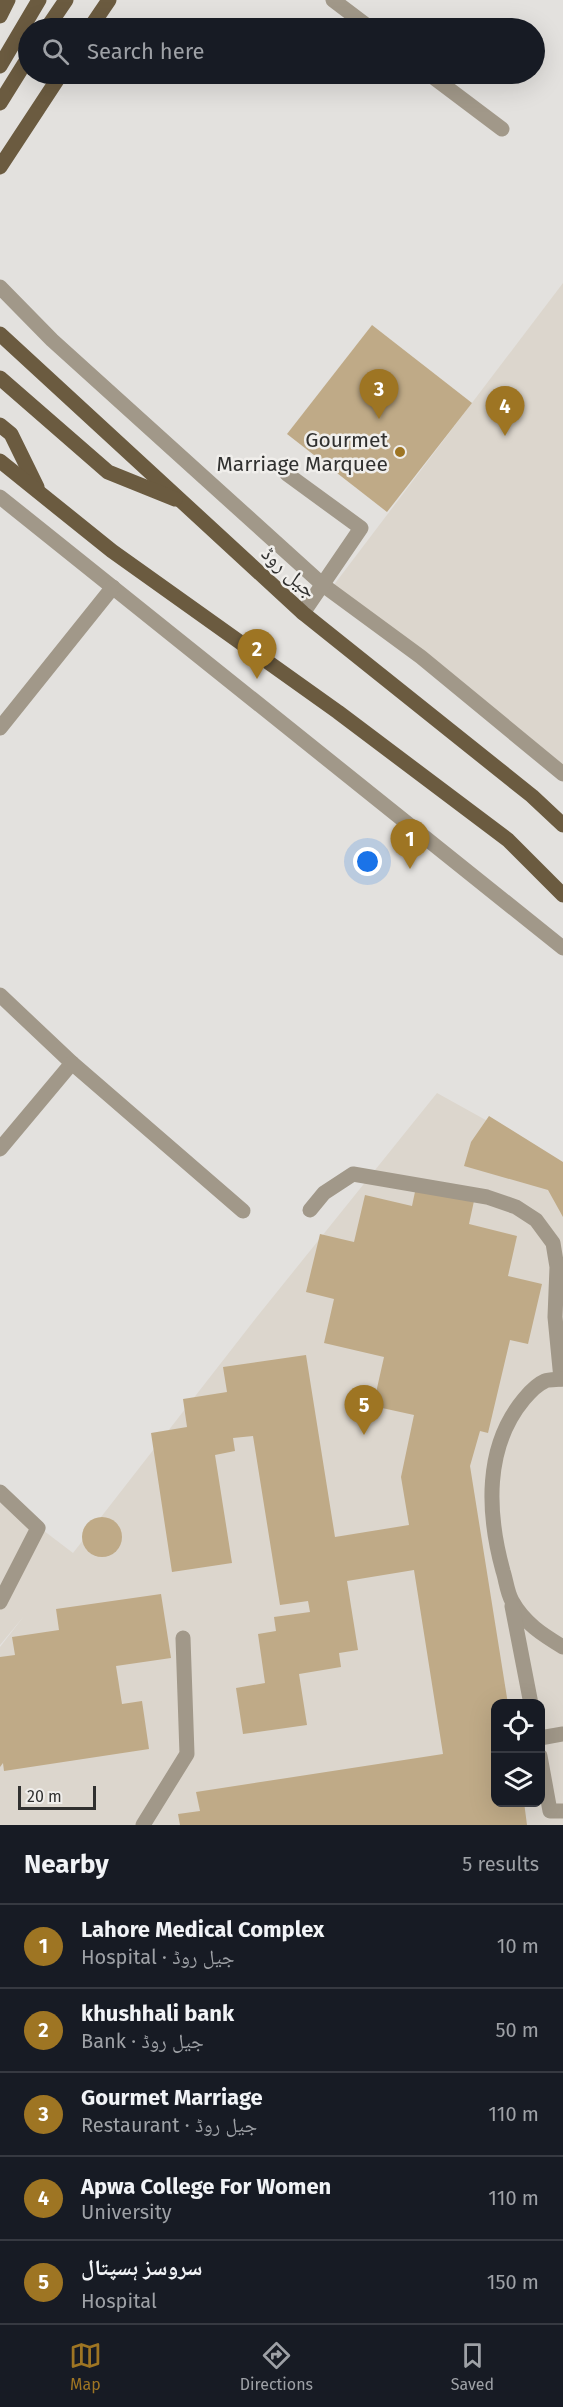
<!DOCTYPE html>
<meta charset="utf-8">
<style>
:root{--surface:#171b24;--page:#242831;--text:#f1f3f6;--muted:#9ea1a6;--line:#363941;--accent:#9e7523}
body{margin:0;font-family:"Fira Sans","Noto Naskh Arabic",sans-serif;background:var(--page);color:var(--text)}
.controls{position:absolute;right:18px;bottom:18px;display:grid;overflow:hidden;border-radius:12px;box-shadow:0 6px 24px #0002}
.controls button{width:54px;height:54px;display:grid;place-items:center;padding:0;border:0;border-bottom:2px solid var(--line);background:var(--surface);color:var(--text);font:30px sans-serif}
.scale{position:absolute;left:18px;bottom:15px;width:78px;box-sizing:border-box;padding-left:6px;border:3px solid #30302f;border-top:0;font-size:16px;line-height:21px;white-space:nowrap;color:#30302f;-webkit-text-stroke:4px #f0eeeb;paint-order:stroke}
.you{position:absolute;left:368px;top:862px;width:21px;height:21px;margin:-15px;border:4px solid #fff;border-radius:50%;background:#1a73e8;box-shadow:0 0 0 9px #1a73e833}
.badge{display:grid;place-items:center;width:39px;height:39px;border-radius:50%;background:var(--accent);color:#fff;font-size:20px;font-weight:700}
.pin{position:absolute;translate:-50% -50px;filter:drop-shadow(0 2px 3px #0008)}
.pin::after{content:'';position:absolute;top:32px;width:21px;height:18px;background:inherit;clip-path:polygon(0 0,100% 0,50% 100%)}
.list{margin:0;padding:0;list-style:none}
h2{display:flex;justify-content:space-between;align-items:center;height:78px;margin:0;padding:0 24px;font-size:26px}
h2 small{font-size:20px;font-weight:400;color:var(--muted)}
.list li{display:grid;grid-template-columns:39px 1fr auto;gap:18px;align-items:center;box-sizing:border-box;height:84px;padding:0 24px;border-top:2px solid var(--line)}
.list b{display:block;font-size:22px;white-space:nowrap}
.list p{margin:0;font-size:20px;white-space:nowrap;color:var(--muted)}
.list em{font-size:20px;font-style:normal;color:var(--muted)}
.icon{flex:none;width:33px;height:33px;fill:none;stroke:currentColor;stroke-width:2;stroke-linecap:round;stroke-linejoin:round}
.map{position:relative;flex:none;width:563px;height:1825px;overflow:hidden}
.search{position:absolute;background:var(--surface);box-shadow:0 6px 24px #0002;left:18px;right:18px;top:18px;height:66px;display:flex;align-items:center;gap:15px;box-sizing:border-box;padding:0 21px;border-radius:33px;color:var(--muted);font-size:22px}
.sheet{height:498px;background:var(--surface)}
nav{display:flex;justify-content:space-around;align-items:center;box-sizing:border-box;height:84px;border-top:2px solid var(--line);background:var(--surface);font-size:16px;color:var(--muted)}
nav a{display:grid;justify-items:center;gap:3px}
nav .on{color:var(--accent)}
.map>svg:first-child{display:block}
</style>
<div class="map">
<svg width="563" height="1825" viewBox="0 0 563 1825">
<rect width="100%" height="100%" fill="#e3e1de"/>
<!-- built -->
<g fill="#dcd6cd" fill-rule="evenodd">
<path d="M563,283V774L330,590Z"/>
<path d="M437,1093L563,1163V1825H0V1647L24,1616L0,1645V1492L31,1521L73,1553L256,1318ZM496,1704H540V1802H496Z"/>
</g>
<!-- building -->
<g fill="#bfaa87">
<path d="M372,325L472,403L387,512L287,434Z"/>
<path d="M489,1116L563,1162V1217L548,1190L464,1166L471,1142Z"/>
<path d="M416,1187L474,1201L469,1224L517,1236L508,1276L542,1284L528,1344L510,1340L488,1433L480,1431L470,1466L508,1704H496V1802H524L527,1825H180L178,1814L200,1811L196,1792L443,1754L414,1570L347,1581L358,1650L339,1653L341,1667L299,1674L307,1725L243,1734L236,1688L265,1683L258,1634L276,1631L274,1617L310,1612L308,1601L280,1605L253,1436L233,1438L235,1451L215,1455L232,1563L172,1572L151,1433L187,1427L183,1399L227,1392L223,1367L306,1355L335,1537L409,1525L401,1477L414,1415L373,1406L384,1357L324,1343L334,1299L306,1292L320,1234L354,1242L365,1195L412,1206Z"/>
<circle cx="102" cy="1537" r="20"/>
<path d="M161,1594L171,1658L116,1666L122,1704L142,1701L149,1749L4,1771L3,1763L0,1767V1657L15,1655L12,1637L59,1630L56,1609Z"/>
</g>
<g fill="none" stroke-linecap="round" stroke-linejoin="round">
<!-- minor -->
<g stroke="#a19889" stroke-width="15">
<path d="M333,0L370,28"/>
<path d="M429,74L502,129"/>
<path d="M0,287L52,340L323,585L421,657L563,774"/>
<path d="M287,474L361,528L303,613"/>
<path d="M0,497L563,948"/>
<path d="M0,728L113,587"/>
<path d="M0,995L72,1063L0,1149"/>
<path d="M72,1063L243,1211"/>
<path d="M310,1210L324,1193L353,1174L487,1197L516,1207L536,1220L553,1243L557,1267L555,1317L561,1379"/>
<path d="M563,1379C558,1380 550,1379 545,1381C538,1384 529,1393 524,1399C484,1447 487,1513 503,1571C506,1580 507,1592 512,1601C524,1623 543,1635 563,1647"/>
<path d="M0,1492L38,1528L0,1602"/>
<path d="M512,1606L531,1704"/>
<path d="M540,1738L563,1734"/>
<path d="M540,1756L550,1811H563"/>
<path d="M143,1825L187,1754L183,1638"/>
</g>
<!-- major -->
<g stroke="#6b5b40" stroke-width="15">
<path d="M0,16L8,0"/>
<path d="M47,28L66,0"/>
<path d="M90,28L109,0"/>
<path d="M0,66L39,0"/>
<path d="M0,103L28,58"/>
<path d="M0,167L61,74"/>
<path d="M0,334L303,613L532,796L563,825"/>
<path d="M0,378L108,472L175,499"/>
<path d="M0,425L11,434L37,487"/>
<path d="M0,461L112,551L338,712L508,840L563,895"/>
</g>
</g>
<!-- markers -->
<circle fill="#9e7523" stroke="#f0eeeb" stroke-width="2" cx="400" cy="452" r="6"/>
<g text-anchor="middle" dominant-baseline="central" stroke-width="5" stroke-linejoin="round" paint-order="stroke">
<!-- poi labels -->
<g font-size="21" fill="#30302f" stroke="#f0eeeb" text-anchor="end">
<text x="388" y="440">Gourmet<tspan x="388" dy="24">Marriage Marquee</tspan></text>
</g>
<!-- street labels -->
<g font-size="21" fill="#30302f" stroke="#f0eeeb">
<text transform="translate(289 572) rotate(42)">جیل روڈ</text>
</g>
</g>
</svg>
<div class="controls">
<button><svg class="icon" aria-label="locate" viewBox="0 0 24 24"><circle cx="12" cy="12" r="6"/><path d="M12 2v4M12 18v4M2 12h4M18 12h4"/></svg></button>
<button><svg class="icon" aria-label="layers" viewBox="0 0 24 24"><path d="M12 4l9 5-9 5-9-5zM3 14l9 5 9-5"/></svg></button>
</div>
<div class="scale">20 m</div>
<div class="you"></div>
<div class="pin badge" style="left:410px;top:869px">1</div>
<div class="pin badge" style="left:257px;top:679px">2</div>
<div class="pin badge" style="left:379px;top:419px">3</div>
<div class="pin badge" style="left:505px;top:436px">4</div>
<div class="pin badge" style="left:364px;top:1435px">5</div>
<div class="search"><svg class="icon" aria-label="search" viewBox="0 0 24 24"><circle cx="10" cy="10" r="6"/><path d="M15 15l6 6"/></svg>Search here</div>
</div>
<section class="sheet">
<h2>Nearby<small>5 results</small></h2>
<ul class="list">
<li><span class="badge">1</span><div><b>Lahore Medical Complex</b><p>Hospital · جیل روڈ</p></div><em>10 m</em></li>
<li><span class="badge">2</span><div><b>khushhali bank</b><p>Bank · جیل روڈ</p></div><em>50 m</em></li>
<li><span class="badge">3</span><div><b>Gourmet Marriage</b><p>Restaurant · جیل روڈ</p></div><em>110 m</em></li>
<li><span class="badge">4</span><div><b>Apwa College For Women</b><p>University</p></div><em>110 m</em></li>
<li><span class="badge">5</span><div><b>سروسز ہسپتال</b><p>Hospital</p></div><em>150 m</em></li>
</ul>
</section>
<nav>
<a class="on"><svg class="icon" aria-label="map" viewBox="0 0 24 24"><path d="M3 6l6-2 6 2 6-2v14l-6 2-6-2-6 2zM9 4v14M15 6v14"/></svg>Map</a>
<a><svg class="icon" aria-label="directions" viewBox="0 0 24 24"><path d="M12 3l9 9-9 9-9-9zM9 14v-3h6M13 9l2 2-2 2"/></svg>Directions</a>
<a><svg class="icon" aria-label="saved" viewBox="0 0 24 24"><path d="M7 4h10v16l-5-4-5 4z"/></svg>Saved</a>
</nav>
